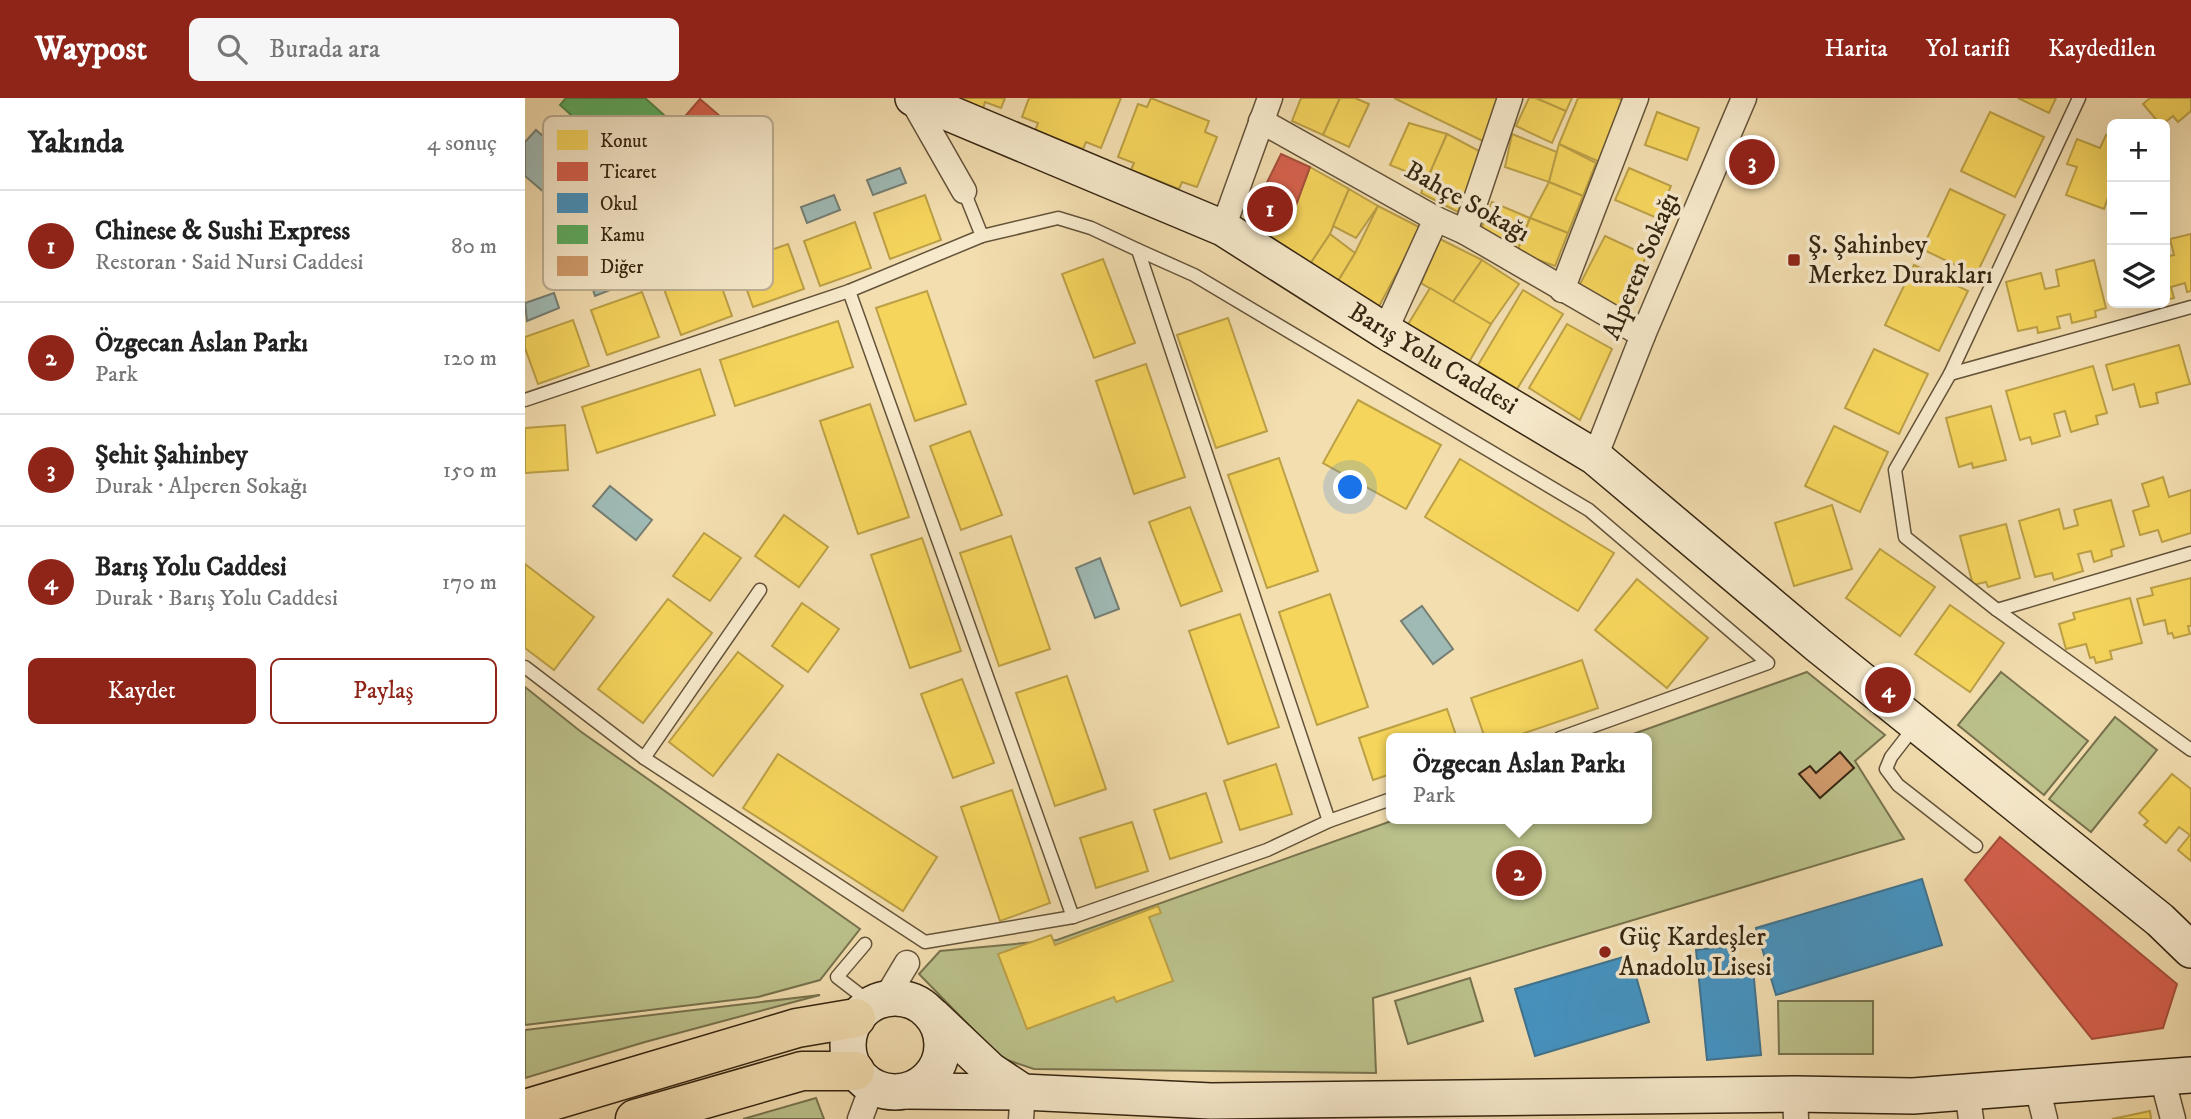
<!DOCTYPE html>
<html lang="tr">
<meta charset="utf-8">
<style>
:root{--surface:#fff;--page:#f6f6f6;--text:#222;--muted:#767676;--line:#e0e0e0;--accent:#8f2418}
body{margin:0;font-family:"IM FELL DW Pica",serif;background:var(--page);color:var(--text)}
.controls{position:absolute;right:21px;top:21px;display:grid;overflow:hidden;border-radius:10px;box-shadow:0 7px 28px #0002}
.controls button{width:63px;height:63px;display:grid;place-items:center;padding:0;border:0;border-bottom:2px solid var(--line);background:var(--surface);color:var(--text);font:35px sans-serif}
.you{position:absolute;left:826px;top:390px;width:24px;height:24px;margin:-18px;border:5px solid #fff;border-radius:50%;background:#1a73e8;box-shadow:0 0 0 10px #1a73e833}
.badge{display:grid;place-items:center;width:46px;height:46px;border-radius:50%;background:var(--accent);color:#fff;font-size:23px;font-weight:700}
.pin{position:absolute;translate:-50% -50%;border:4px solid #fff;box-shadow:0 2px 7px #0006}
.popup{position:absolute;left:861px;top:635px;width:266px;height:91px;box-sizing:border-box;display:grid;place-content:center;border-radius:10px;background:var(--surface);filter:drop-shadow(0 2px 5px #0005);font-size:23px;white-space:nowrap;color:var(--muted)}
.popup b{font-size:26px;color:var(--text)}
.popup::after{content:'';position:absolute;left:50%;top:100%;margin-left:-14px;border:14px solid transparent;border-top-color:var(--surface)}
.list{margin:0;padding:0;list-style:none}
h2{display:flex;justify-content:space-between;align-items:center;height:91px;margin:0;padding:0 28px;font-size:30px}
h2 small{font-size:23px;font-weight:400;color:var(--muted)}
.list li{display:grid;grid-template-columns:46px 1fr auto;gap:21px;align-items:center;box-sizing:border-box;height:112px;padding:0 28px;border-top:2px solid var(--line)}
.list b{display:block;font-size:26px;white-space:nowrap}
.list p{margin:0;font-size:23px;white-space:nowrap;color:var(--muted)}
.list em{font-size:23px;font-style:normal;color:var(--muted)}
.actions{display:flex;gap:14px;padding:21px 28px}
.actions a{flex:1;padding:16px 0;border:2px solid var(--accent);border-radius:10px;text-align:center;font-size:24px;color:var(--accent)}
.actions .main{background:var(--accent);color:#fff}
.icon{flex:none;width:38px;height:38px;fill:none;stroke:currentColor;stroke-width:2;stroke-linecap:round;stroke-linejoin:round}
.map{position:relative;flex:none;width:1666px;height:1021px;overflow:hidden}
header{display:flex;align-items:center;gap:42px;box-sizing:border-box;height:98px;padding:0 35px;background:var(--accent);color:#fff}
header strong{font-size:33px}
nav{display:flex;gap:38px;margin-inline-start:auto;font-size:24px}
.search{width:490px;height:63px;background:var(--page);display:flex;align-items:center;gap:18px;box-sizing:border-box;padding:0 24px;border-radius:10px;color:var(--muted);font-size:26px}
main{display:flex}
aside{flex:1;background:var(--surface)}
.map>svg:first-child{display:block}
</style>
<header>
<strong>Waypost</strong>
<div class="search"><svg class="icon" aria-label="search" viewBox="0 0 24 24"><circle cx="10" cy="10" r="6"/><path d="M15 15l6 6"/></svg>Burada ara</div>
<nav><a>Harita</a><a>Yol tarifi</a><a>Kaydedilen</a></nav>
</header>
<main>
<aside>
<h2>Yakında<small>4 sonuç</small></h2>
<ul class="list">
<li><span class="badge">1</span><div><b>Chinese &amp; Sushi Express</b><p>Restoran · Said Nursi Caddesi</p></div><em>80 m</em></li>
<li><span class="badge">2</span><div><b>Özgecan Aslan Parkı</b><p>Park</p></div><em>120 m</em></li>
<li><span class="badge">3</span><div><b>Şehit Şahinbey</b><p>Durak · Alperen Sokağı</p></div><em>150 m</em></li>
<li><span class="badge">4</span><div><b>Barış Yolu Caddesi</b><p>Durak · Barış Yolu Caddesi</p></div><em>170 m</em></li>
</ul>
<div class="actions"><a class="main">Kaydet</a><a>Paylaş</a></div>
</aside>
<div class="map">
<svg width="1666" height="1021" viewBox="0 0 1666 1021">
<rect width="100%" height="100%" fill="#f3deb0"/>
<filter id="stains"><feTurbulence type="fractalNoise" baseFrequency=".00286" numOctaves="4"/><feColorMatrix values="0 0 0 0 .2 0 0 0 0 .09 0 0 0 0 .02 0 0 0 .5 -.17"/></filter>
<radialGradient id="worn" r=".72"><stop offset=".6" stop-color="#630" stop-opacity="0"/><stop offset="1" stop-color="#630" stop-opacity=".3"/></radialGradient>
<!-- green -->
<g fill="#bbc18b" stroke="#78734e" stroke-width="2">
<path d="M1282,574L1360,637L1330,663L1379,741L848,900L851,975L509,971L476,960L394,876L415,853L532,842L872,721H1122V640H1097Z"/>
<path d="M1476,574L1563,643L1519,697L1433,627Z"/>
<path d="M0,589L55,633L335,831L295,882L233,899L0,927Z"/>
<path d="M1590,619L1632,652L1566,734L1524,701Z"/>
<path d="M945,880L958,923L883,946L870,903Z"/>
<path d="M295,897L120,944L0,980V932Z"/>
<path d="M1253,903H1348V956H1254Z"/>
<path d="M291,1000L299,1021H218Z"/>
</g>
<!-- water -->
<g fill="#9fbab5" stroke="#757e73" stroke-width="2">
<path d="M11,32L76,89L49,120L0,78V44Z"/>
<path d="M375,70L381,85L348,97L342,82Z"/>
<path d="M309,97L315,112L282,125L276,109Z"/>
<path d="M239,121L245,137L212,149L206,133Z"/>
<path d="M169,146L175,162L142,174L136,159Z"/>
<path d="M97,170L103,185L70,198L65,182Z"/>
<path d="M29,195L34,210L2,223L0,205Z"/>
<path d="M85,388L127,422L111,442L68,408Z"/>
<path d="M575,460L594,511L570,520L551,470Z"/>
<path d="M897,508L928,551L908,566L876,523Z"/>
</g>
<!-- homes -->
<g fill="#f6d55c" stroke="#bca046" stroke-width="2">
<path d="M428,0H480L476,10L460,4L458,11Z"/>
<path d="M504,0H596L576,50L561,44L558,51L510,33L513,25L497,19Z"/>
<path d="M626,0L684,23L680,34L692,39L672,89L657,84L654,91L606,72L609,65L593,59L613,6L622,9Z"/>
<path d="M776,0H815L798,37L767,23Z"/>
<path d="M815,0H830L844,6L824,49L798,37Z"/>
<path d="M869,0H976L960,44Z"/>
<path d="M1004,0H1011L1041,13L1027,45L991,28Z"/>
<path d="M1011,0H1047L1041,13Z"/>
<path d="M1053,0H1092L1102,3L1077,65L1034,46Z"/>
<path d="M1493,0H1531L1524,15Z"/>
<path d="M1625,0H1666V13L1653,24L1648,18L1638,26H1635L1618,6Z"/>
<path d="M1132,14L1174,30L1162,62L1120,47Z"/>
<path d="M1465,14L1519,39L1490,99L1436,73Z"/>
<path d="M884,25L922,36L902,82L865,67Z"/>
<path d="M922,36L956,54L933,114L896,95Z"/>
<path d="M987,36L1032,54L1024,84L980,69Z"/>
<path d="M1581,37L1587,39V88L1579,111L1541,97L1552,69L1542,66L1552,41L1575,50Z"/>
<path d="M1034,46L1071,65L1058,98L1024,84Z"/>
<path d="M785,69L824,91L805,136L783,169L740,143L762,113L771,107Z"/>
<path d="M1104,70L1146,88L1132,120L1090,102Z"/>
<path d="M1024,84L1058,98L1043,135L1005,120Z"/>
<path d="M824,91L853,108L831,140L808,128Z"/>
<path d="M1425,91L1480,117L1451,177L1397,151Z"/>
<path d="M400,97L416,142L365,161L349,115Z"/>
<path d="M967,104L1005,120L992,154L955,134Z"/>
<path d="M853,108L896,130L852,212L808,191L830,155Z"/>
<path d="M1005,120L1043,135L1030,168L992,154Z"/>
<path d="M330,124L346,170L295,188L279,143Z"/>
<path d="M805,136L830,155L808,191L783,169Z"/>
<path d="M1666,136V193L1662,194L1660,185L1646,189L1649,200L1640,202V159L1649,157L1645,141Z"/>
<path d="M1080,138L1121,157L1102,216L1054,188Z"/>
<path d="M915,141L957,162L928,204L896,185Z"/>
<path d="M263,146L279,191L228,209L212,164Z"/>
<path d="M578,161L610,245L569,260L537,176Z"/>
<path d="M957,162L994,186L966,226L928,204Z"/>
<path d="M1569,162L1581,210L1570,213L1571,219L1547,225L1545,216L1532,219L1535,230L1513,235L1512,229L1493,233L1481,184L1516,175L1520,191L1534,188L1531,172Z"/>
<path d="M1389,167L1443,193L1414,253L1360,227Z"/>
<path d="M191,173L207,218L156,237L139,191Z"/>
<path d="M905,190L966,226L944,264L882,228Z"/>
<path d="M998,192L1038,216L992,291L953,267Z"/>
<path d="M402,193L441,306L390,323L351,210Z"/>
<path d="M117,194L134,239L82,257L66,212Z"/>
<path d="M703,220L742,333L691,350L652,237Z"/>
<path d="M48,222L64,268L13,286L0,250V239Z"/>
<path d="M313,223L328,269L210,308L195,262Z"/>
<path d="M1042,226L1087,251L1055,322L1004,290Z"/>
<path d="M1654,247L1665,286L1631,295L1633,305L1615,309L1609,286L1588,292L1581,267Z"/>
<path d="M1349,251L1403,276L1374,336L1320,310Z"/>
<path d="M621,266L660,379L609,396L571,283Z"/>
<path d="M1568,268L1582,315L1571,318L1573,326L1546,334L1540,313L1529,316L1535,338L1507,346L1505,339L1495,342L1481,293Z"/>
<path d="M175,271L190,317L72,355L57,309Z"/>
<path d="M833,302L916,347L881,411L798,365Z"/>
<path d="M345,306L384,419L333,436L295,323Z"/>
<path d="M1466,308L1481,362L1448,370L1447,365L1434,369L1421,320Z"/>
<path d="M40,327L43,372L0,375V330Z"/>
<path d="M1309,328L1363,354L1335,414L1280,388Z"/>
<path d="M445,333L477,417L436,432L405,348Z"/>
<path d="M754,360L793,473L742,490L703,377Z"/>
<path d="M935,361L1089,455L1053,513L900,419Z"/>
<path d="M1638,379L1644,399L1666,392V435L1637,444L1633,432L1615,437L1608,413L1624,408L1617,386Z"/>
<path d="M1586,402L1599,448L1586,452L1587,458L1569,464L1566,453L1553,456L1558,473L1529,482L1527,475L1510,479L1494,423L1534,411L1539,431L1553,427L1549,412Z"/>
<path d="M1307,407L1327,471L1269,488L1250,425Z"/>
<path d="M665,409L697,493L656,508L624,424Z"/>
<path d="M259,417L303,449L274,489L230,458Z"/>
<path d="M1481,426L1495,480L1463,489L1461,484L1448,487L1435,438Z"/>
<path d="M179,435L216,460L185,503L148,478Z"/>
<path d="M486,438L525,551L474,568L435,455Z"/>
<path d="M397,440L436,553L385,570L346,457Z"/>
<path d="M1355,451L1410,489L1375,538L1321,500Z"/>
<path d="M0,466L69,519L29,572L0,550Z"/>
<path d="M1666,480V528H1663L1665,536L1649,540L1647,535L1643,536L1640,522L1619,527L1612,501L1628,497L1626,490Z"/>
<path d="M1112,481L1183,540L1142,590L1070,532Z"/>
<path d="M805,496L843,609L792,627L754,514Z"/>
<path d="M1605,500L1617,545L1585,553L1587,561L1571,565L1569,559L1565,560L1561,546L1541,551L1534,526L1550,521L1548,515Z"/>
<path d="M143,501L187,535L118,625L73,591Z"/>
<path d="M277,505L314,531L283,574L247,548Z"/>
<path d="M1425,507L1479,545L1445,594L1390,556Z"/>
<path d="M715,516L754,629L703,646L664,533Z"/>
<path d="M213,554L258,588L188,678L144,644Z"/>
<path d="M1057,562L1073,610L985,640H960L946,600Z"/>
<path d="M542,578L581,691L530,708L491,595Z"/>
<path d="M437,581L469,665L428,680L396,596Z"/>
<path d="M922,611L932,640H866V676L848,682L834,640Z"/>
<path d="M253,656L412,759L378,813L218,710Z"/>
<path d="M751,666L767,716L715,732L699,683Z"/>
<path d="M1647,676L1666,691V763L1653,752L1665,737L1654,729L1641,745L1619,727L1623,723L1614,715Z"/>
<path d="M487,692L525,805L475,823L436,709Z"/>
<path d="M681,695L697,744L645,761L629,712Z"/>
<path d="M607,724L623,773L571,790L555,740Z"/>
<path d="M633,808L636,815L624,819L648,883L591,904L589,899L502,931L473,856L526,837L530,847Z"/>
<path d="M1625,1013L1626,1021H1587Z"/>
</g>
<!-- shops -->
<g fill="#d6604d" stroke="#a64e3b" stroke-width="2">
<path d="M175,1L196,19L139,87L117,68Z"/>
<path d="M756,56L785,69L771,107L762,113L740,143L720,129Z"/>
<path d="M1475,739L1652,886L1638,930L1567,941L1440,782Z"/>
</g>
<!-- schools -->
<g fill="#4393c3" stroke="#3f728e" stroke-width="2">
<path d="M1397,781L1417,847L1251,897L1231,830Z"/>
<path d="M1207,848L1210,872L1228,870L1236,957L1182,962L1171,852Z"/>
<path d="M1105,857L1124,924L1010,958L990,891Z"/>
</g>
<!-- public -->
<path fill="#5aae61" stroke="#4f8549" stroke-width="2" d="M41,0H120L148,25L106,71L35,7Z"/>
<!-- building -->
<path fill="#d29b6c" stroke="#352511" stroke-width="2" d="M1315,654L1329,670L1295,700L1274,676L1285,668L1291,675Z"/>
<g fill="none" stroke-linecap="round" stroke-linejoin="round">
<!-- lane casing -->
<g stroke="#645339" stroke-width="15">
<g id="lane">
<path d="M1554,0L1425,276L1370,372L1380,439L1472,512L1666,652"/>
<path d="M439,93L457,138"/>
<path d="M613,152L669,177L1064,412L1243,565L1035,640"/>
<path d="M324,193L548,819"/>
<path d="M1425,276L1666,209"/>
<path d="M0,302L324,193L457,138L533,120L566,130L613,152L804,723"/>
<path d="M1472,512L1666,455"/>
<path d="M0,569L119,660L400,844L548,819L742,752L804,723L866,701"/>
<path d="M1390,628L1366,659L1361,671L1373,687L1451,748"/>
<path d="M119,660L235,492"/>
<path d="M340,846L312,879L347,906"/>
</g>
</g>
<!-- street casing -->
<g stroke="#645339" stroke-width="27">
<g id="street">
<path d="M386,0L439,93"/>
<path d="M736,23L911,121L940,134L1118,237"/>
<path d="M698,130L745,0"/>
<path d="M940,134L985,0"/>
<path d="M1037,192L1111,0"/>
<path d="M860,233L911,121"/>
<path d="M1070,359L1118,237L1219,0"/>
<path d="M361,900L382,865"/>
<path d="M1637,979L1648,1021"/>
<path d="M1512,989L1520,1021"/>
<path d="M1442,993L1446,1021"/>
<path d="M1270,996L1271,1021"/>
<path d="M335,1021L347,989"/>
<path d="M496,1021L498,994"/>
</g>
</g>
<!-- secondary casing -->
<g stroke="#352511" stroke-width="38">
<g id="secondary">
<path d="M388,0L698,130L860,233L1070,359L1293,547L1635,822L1666,852"/>
<circle cx="370" cy="947" r="47"/>
<path d="M408,918L465,972L498,994"/>
<path d="M382,993L498,994L686,1003L1270,996L1388,998L1666,977"/>
</g>
</g>
<!-- highway casing -->
<g stroke="#352511" stroke-width="41">
<g id="highway">
<path d="M0,1011L272,930L331,920"/>
<path d="M110,1021L277,973H330"/>
</g>
</g>
<!-- lane -->
<use href="#lane" stroke="#f7eacc" stroke-width="12"/>
<!-- street -->
<use href="#street" stroke="#f7eacc" stroke-width="24"/>
<!-- secondary -->
<use href="#secondary" stroke="#f7eacc" stroke-width="35"/>
<!-- highway -->
<use href="#highway" stroke="#f3deb0" stroke-width="38"/>
</g>
<!-- markers -->
<g fill="#8f2418" stroke="#f7eacc" stroke-width="2.5">
<rect x="1262" y="155" width="14" height="14" rx="3.5"/>
<circle cx="1080" cy="854" r="7"/>
</g>
<g text-anchor="middle" dominant-baseline="central" stroke-width="7" stroke-linejoin="round" paint-order="stroke">
<!-- street labels -->
<g font-size="26" fill="#352511" stroke="#f7eacc">
<text transform="translate(942 104) rotate(29)">Bahçe Sokağı</text>
<text transform="translate(1116 168) rotate(-67)">Alperen Sokağı</text>
<text transform="translate(908 261) rotate(31)">Barış Yolu Caddesi</text>
</g>
<!-- poi labels -->
<g font-size="26" fill="#352511" stroke="#f7eacc" text-anchor="start">
<text x="1283" y="147">Ş. Şahinbey<tspan x="1283" dy="30">Merkez Durakları</tspan></text>
<text x="1094" y="839">Güç Kardeşler<tspan x="1094" dy="30">Anadolu Lisesi</tspan></text>
</g>
</g>
<!-- legend -->
<rect x="18" y="18" width="230" height="174" rx="10" fill="#f7eacc" stroke="#bdaf94" stroke-width="2"/>
<rect x="32" y="32" width="31" height="20" fill="#f6d55c"/>
<rect x="32" y="64" width="31" height="19" fill="#d6604d"/>
<rect x="32" y="95" width="31" height="20" fill="#4393c3"/>
<rect x="32" y="127" width="31" height="19" fill="#5aae61"/>
<rect x="32" y="158" width="31" height="20" fill="#d29b6c"/>
<g font-size="19" fill="#352511">
<text x="75" y="49">Konut</text>
<text x="75" y="80">Ticaret</text>
<text x="75" y="112">Okul</text>
<text x="75" y="143">Kamu</text>
<text x="75" y="175">Diğer</text>
</g>
<rect width="100%" height="100%" filter="url(#stains)"/>
<rect width="100%" height="100%" fill="url(#worn)"/>
</svg>
<div class="controls">
<button>+</button>
<button>−</button>
<button><svg class="icon" aria-label="layers" viewBox="0 0 24 24"><path d="M12 4l9 5-9 5-9-5zM3 14l9 5 9-5"/></svg></button>
</div>
<div class="you"></div>
<div class="pin badge" style="left:745px;top:111px">1</div>
<div class="pin badge" style="left:994px;top:775px">2</div>
<div class="popup"><b>Özgecan Aslan Parkı</b>Park</div>
<div class="pin badge" style="left:1227px;top:64px">3</div>
<div class="pin badge" style="left:1363px;top:592px">4</div>
</div>
</main>
